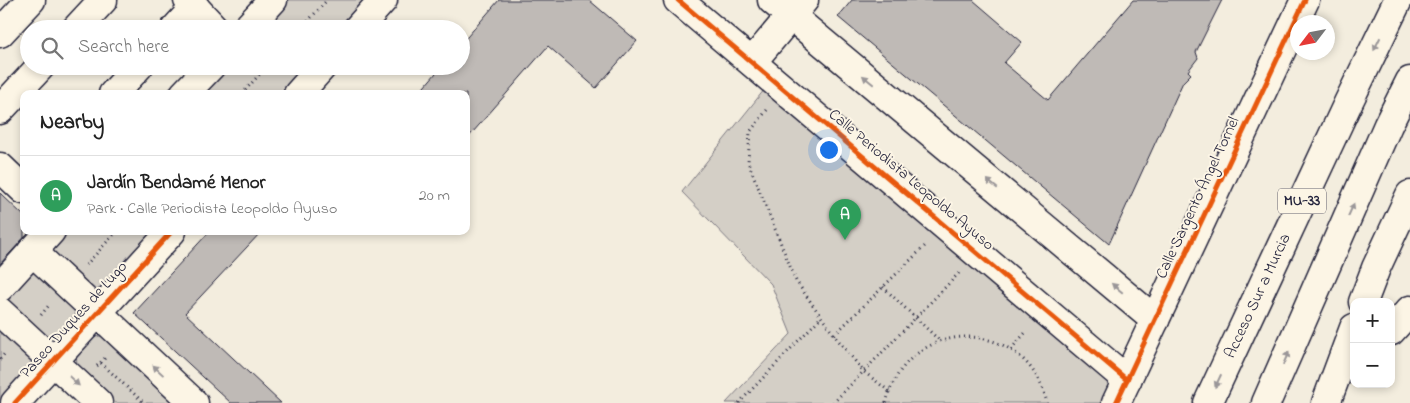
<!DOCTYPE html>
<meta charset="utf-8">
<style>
:root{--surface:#fff;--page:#f6f6f6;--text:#222;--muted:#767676;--line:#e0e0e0;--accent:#111827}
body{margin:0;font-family:"Indie Flower",sans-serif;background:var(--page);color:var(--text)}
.controls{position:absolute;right:15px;bottom:15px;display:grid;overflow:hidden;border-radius:10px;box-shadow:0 2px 8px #0003}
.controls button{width:45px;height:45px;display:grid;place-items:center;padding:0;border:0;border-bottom:1px solid var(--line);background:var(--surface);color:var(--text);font:25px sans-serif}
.compass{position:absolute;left:1290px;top:15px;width:45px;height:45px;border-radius:50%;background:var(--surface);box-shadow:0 2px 8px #0003;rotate:238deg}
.you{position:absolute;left:828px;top:149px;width:18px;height:18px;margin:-12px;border:4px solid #fff;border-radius:50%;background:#1a73e8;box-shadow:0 0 0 8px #1a73e833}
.badge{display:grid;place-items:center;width:32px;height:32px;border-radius:50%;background:var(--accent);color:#fff;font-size:16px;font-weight:700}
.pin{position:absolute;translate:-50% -41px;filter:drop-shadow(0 1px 2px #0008)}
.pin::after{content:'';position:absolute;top:26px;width:18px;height:15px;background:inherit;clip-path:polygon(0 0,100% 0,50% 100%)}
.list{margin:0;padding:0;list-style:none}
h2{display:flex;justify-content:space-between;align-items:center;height:65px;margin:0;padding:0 20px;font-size:21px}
h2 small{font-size:16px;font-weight:400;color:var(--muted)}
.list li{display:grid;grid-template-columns:32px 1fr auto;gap:15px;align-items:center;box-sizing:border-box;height:80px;padding:0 20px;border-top:1px solid var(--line)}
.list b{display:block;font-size:19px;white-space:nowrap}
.list p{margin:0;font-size:16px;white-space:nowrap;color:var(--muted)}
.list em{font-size:16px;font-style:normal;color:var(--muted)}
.icon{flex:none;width:28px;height:28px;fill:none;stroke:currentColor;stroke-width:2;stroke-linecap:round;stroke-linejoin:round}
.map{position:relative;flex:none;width:1410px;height:403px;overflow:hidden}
.search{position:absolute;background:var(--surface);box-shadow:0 2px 8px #0003;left:20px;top:20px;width:450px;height:55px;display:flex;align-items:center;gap:12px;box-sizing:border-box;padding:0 18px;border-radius:28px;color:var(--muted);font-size:19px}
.panel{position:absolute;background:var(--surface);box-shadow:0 2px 8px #0003;left:20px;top:90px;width:450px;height:145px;border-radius:10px}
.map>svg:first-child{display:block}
</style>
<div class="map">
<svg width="1410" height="403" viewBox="0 0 1410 403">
<rect width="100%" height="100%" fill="#f3edde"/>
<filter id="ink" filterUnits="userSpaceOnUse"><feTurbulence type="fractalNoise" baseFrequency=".02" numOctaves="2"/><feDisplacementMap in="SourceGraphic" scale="10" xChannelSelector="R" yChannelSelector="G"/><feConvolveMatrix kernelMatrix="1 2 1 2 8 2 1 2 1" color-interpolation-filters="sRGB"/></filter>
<g filter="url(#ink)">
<!-- green -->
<g fill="#d4cfc6" stroke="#7b7880">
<path d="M273,0H383L357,29H246Z"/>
<path d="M211,66H323L298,94H184Z"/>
<path d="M773,79L1127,380L1116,403H726L791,334L771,284L682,192Z"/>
<path d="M51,231H172L15,403H0V287Z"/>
<path d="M100,336L110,338L180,403H112C99,391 64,367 81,348C88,341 91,338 100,336Z"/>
</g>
<!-- building -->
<g fill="#bfbab6" stroke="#22223b">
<path d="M499,0H589L637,41L596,88L548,46L466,140V94H418L442,66H461V44Z"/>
<path d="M852,0H973L1022,42L1004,63L1048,100L1133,0H1222L1196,52L1198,58L1188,71L1191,74L1183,82L1109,244L838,17Z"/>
<path d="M0,193L24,216V238L0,264Z"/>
<path d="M210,231H262L185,313L281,403H231L134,313Z"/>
</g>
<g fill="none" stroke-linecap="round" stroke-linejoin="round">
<!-- minor casing -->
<g stroke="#22223b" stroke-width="31">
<g id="minor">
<path d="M188,0L215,29"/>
<path d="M678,0L1127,380"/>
<path d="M772,0L1155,320"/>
<path d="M76,29L103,0"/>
<path d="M175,29L195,7"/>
<path d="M246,29L273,0"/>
<path d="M357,29L383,0"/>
<path d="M0,33L31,0"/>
<path d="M752,62L804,0"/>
<path d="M113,94L139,66"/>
<path d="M184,94L211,66"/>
<path d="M298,94L323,66"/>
<path d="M0,110L41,66"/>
<path d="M0,167L24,190"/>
<path d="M32,251L194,403"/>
<path d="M0,287L51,231"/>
<path d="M1363,302L1376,268L1410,195"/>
<path d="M0,312L98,403"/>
<path d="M1391,331L1410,310"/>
<path d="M15,403L172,231"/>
<path d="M1116,403L1305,0"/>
<path d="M1326,403L1354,328"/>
</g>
</g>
<!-- highway casing -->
<g stroke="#22223b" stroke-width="31">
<g id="highway">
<path d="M1208,403L1348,103L1398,0"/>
<path d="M1266,403L1388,125L1410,81"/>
</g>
</g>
<!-- path -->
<g stroke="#22223b" stroke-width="3" stroke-dasharray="1 4" stroke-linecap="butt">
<path d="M301,29L327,0"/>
<path d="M242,94L267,66"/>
<path d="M767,110L750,132L748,162L796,281L834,335"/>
<path d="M86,265L117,231"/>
<path d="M883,287L940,341"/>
<path d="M41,315L50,304"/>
<path d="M1011,349L1027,331"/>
<path d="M0,359L6,352"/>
<path d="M101,363L144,403"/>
<path d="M97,366L107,356"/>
<path d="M889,391L864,372L834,335L927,244"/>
<path d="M739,403L821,317"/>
<path d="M833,403L960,272"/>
<path d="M886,403C907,315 1027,315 1047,403"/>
</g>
<!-- minor -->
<use href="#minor" stroke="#fcf5e5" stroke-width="28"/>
<!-- highway -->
<use href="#highway" stroke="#fcf5e5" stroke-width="28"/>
<!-- cycleway casing -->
<g stroke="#fcf5e5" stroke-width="8">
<g id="cycleway">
<path d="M678,0L1127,380"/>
<path d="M15,403L172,231"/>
<path d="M1116,403L1305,0"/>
</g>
</g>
<!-- cycleway -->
<use href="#cycleway" stroke="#e8590c" stroke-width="5"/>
</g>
<!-- one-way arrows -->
<defs><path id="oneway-solid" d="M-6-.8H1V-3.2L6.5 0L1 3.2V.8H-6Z" transform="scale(1.25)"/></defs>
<g fill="#9a9698">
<use href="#oneway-solid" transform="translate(1377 44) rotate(116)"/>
<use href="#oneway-solid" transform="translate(868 80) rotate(-140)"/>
<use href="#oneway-solid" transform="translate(992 184) rotate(-140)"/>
<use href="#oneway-solid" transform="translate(1351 210) rotate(-66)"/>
<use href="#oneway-solid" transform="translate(1117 288) rotate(-140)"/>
<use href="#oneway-solid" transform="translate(1286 358) rotate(-66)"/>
<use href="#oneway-solid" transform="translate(158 370) rotate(-137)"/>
<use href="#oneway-solid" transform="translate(74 381) rotate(43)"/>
<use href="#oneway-solid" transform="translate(1218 381) rotate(115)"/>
</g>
</g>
<g text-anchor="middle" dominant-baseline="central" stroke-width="4" stroke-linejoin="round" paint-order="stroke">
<!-- shield labels -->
<rect fill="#fcf5e5" stroke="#63616e" stroke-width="1" x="1278" y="188.5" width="48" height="25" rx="4"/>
<g font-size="15" font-weight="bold" fill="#22223b">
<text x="1302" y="201">MU-33</text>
</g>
<!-- street labels -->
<g font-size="16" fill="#22223b" stroke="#fcf5e5">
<text transform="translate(911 180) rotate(40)">Calle Periodista Leopoldo Ayuso</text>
<text transform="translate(1198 198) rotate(-65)">Calle Sargento Ángel Tornel</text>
<text transform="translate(1258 296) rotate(-65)">Acceso Sur a Murcia</text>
<text transform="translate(74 320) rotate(-48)">Paseo Duques de Lugo</text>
</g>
</g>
</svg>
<div class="controls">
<button>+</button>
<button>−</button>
</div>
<svg class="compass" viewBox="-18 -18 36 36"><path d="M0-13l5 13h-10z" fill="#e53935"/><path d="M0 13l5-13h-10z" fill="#767676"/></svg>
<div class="you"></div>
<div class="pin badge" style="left:845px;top:240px;background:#2e9e5b">A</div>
<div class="search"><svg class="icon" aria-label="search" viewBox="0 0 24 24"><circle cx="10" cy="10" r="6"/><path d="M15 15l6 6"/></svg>Search here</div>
<section class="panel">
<h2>Nearby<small></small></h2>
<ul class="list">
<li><span class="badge" style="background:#2e9e5b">A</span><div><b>Jardín Bendamé Menor</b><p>Park · Calle Periodista Leopoldo Ayuso</p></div><em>20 m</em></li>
</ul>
</section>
</div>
